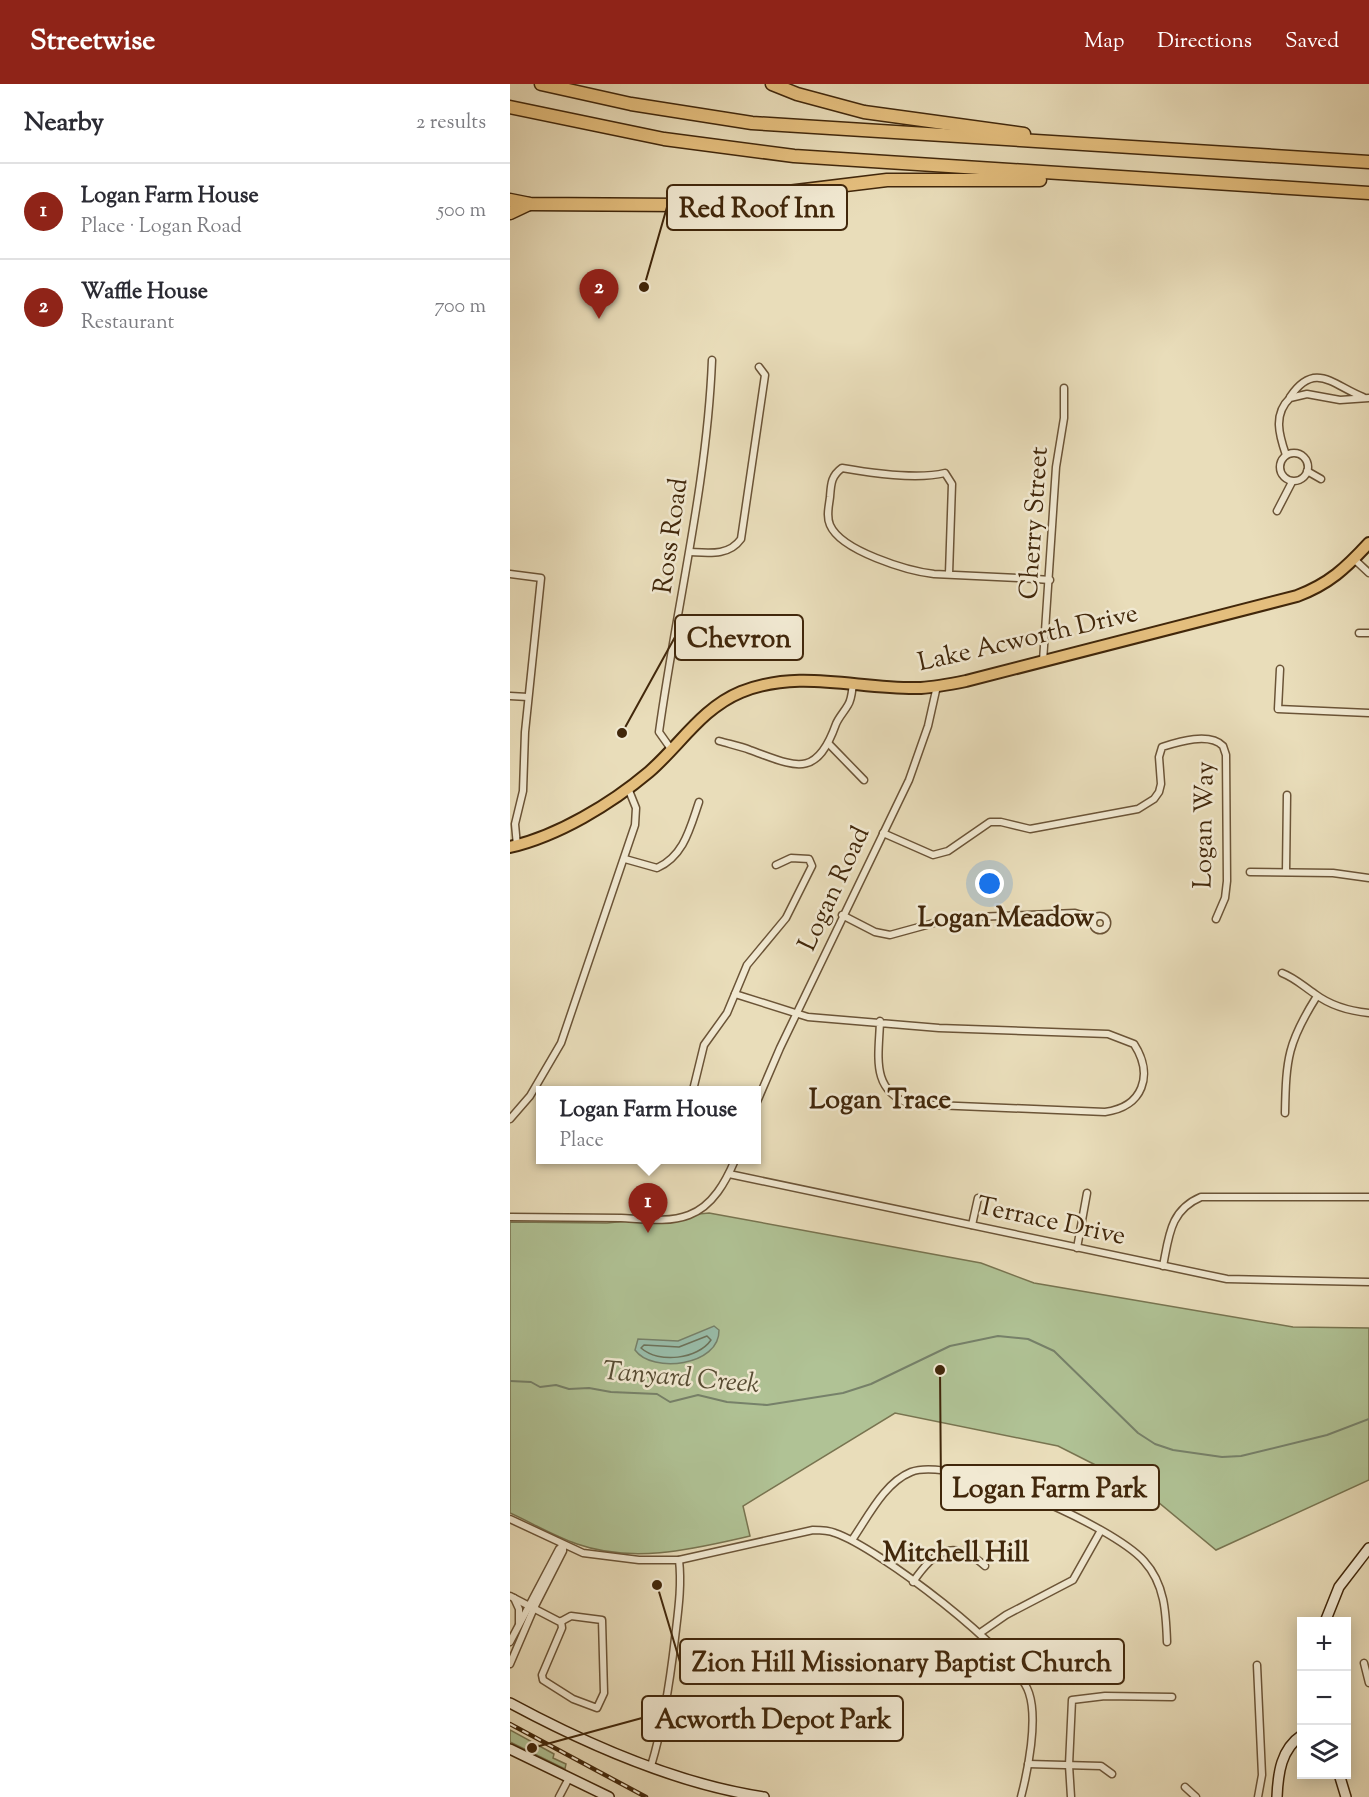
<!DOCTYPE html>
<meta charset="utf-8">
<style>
:root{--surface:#fff;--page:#f7f7f7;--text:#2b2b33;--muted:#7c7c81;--line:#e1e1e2;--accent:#8f2418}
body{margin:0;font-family:"Sorts Mill Goudy",serif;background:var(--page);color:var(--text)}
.controls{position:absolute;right:18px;bottom:18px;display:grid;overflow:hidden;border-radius:0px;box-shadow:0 3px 15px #0003}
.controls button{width:54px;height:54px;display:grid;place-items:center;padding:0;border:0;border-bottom:2px solid var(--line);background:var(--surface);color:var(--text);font:30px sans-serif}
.you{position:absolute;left:480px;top:800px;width:21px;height:21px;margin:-15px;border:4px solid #fff;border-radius:50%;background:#1a73e8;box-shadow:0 0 0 9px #1a73e833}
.badge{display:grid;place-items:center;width:39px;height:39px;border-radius:50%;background:var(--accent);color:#fff;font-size:20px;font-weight:700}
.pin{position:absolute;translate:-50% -50px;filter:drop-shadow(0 2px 3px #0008)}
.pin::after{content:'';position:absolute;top:32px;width:21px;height:18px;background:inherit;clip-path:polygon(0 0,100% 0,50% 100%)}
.popup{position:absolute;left:26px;top:1002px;width:225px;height:78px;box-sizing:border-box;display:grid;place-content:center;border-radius:0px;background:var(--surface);filter:drop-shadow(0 2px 4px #0005);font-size:20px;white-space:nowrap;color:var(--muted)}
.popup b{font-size:22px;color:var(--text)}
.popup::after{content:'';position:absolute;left:50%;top:100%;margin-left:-12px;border:12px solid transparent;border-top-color:var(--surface)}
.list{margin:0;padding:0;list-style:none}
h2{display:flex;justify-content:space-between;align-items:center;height:78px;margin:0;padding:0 24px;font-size:26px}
h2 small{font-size:20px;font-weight:400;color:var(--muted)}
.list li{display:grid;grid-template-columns:39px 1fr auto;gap:18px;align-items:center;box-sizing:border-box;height:96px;padding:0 24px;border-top:2px solid var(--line)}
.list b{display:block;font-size:22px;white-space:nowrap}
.list p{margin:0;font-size:20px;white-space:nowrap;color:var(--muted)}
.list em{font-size:20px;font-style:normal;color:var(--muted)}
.icon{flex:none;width:33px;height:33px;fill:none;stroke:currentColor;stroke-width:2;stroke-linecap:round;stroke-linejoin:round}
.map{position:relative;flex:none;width:859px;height:1713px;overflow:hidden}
header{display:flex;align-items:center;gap:36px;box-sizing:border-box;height:84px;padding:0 30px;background:var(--accent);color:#fff}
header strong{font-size:28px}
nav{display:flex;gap:33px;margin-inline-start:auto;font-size:21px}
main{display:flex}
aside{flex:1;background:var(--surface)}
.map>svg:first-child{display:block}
</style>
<header>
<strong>Streetwise</strong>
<nav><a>Map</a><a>Directions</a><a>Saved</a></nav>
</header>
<main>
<aside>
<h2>Nearby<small>2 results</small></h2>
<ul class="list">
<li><span class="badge">1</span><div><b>Logan Farm House</b><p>Place · Logan Road</p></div><em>500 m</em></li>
<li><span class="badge">2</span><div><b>Waffle House</b><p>Restaurant</p></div><em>700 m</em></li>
</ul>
</aside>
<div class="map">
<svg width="859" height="1713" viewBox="0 0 859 1713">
<rect width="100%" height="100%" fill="#e9ddba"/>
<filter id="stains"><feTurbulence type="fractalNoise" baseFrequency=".00333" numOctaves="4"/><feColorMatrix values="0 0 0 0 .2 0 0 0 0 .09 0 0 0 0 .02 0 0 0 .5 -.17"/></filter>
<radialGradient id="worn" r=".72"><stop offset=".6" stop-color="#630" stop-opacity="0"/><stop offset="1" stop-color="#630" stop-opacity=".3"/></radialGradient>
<!-- green -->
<g fill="#b0c295" stroke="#787450" stroke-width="1.5">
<path d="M199,1129L471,1179L524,1199L783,1243L859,1244V1396L706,1466L631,1404L548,1362L385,1329L233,1422L240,1452C183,1465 124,1480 67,1460C44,1452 22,1439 0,1429V1138L97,1139Z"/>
<path d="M0,1646L44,1670L43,1674L56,1680L55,1685L0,1658Z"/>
</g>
<!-- water -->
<path fill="#99bdaa" stroke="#76816a" stroke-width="1.5" d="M204,1242L209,1246C210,1282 142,1290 125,1266L128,1255L168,1257Z"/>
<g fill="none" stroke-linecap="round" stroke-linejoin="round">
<!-- shore -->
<path stroke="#6d725a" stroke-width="1.5" d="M197,1252L201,1256C188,1275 149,1280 131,1264L134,1261L169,1263Z"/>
<!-- stream -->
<path stroke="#76816a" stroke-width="2" d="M0,1297L21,1298L30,1303L46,1301L59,1305L79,1304L101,1308L147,1310L160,1318L188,1311L217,1318L257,1321L333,1309L361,1300L440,1262L488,1252L518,1255L544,1267L628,1349L645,1360L663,1366L712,1373L731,1372L817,1351L859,1335"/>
<!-- street casing -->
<g stroke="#6b5437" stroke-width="9">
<g id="street">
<path d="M780,313C805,276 824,302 853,313"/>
<circle cx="784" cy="383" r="14"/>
<path d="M776,371C769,351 763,330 780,314L797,310L830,316L859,314"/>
<path d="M797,387L811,395"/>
<path d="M767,427L782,398"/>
<path d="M180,468C199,469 219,472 231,455L255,291L249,283"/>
<path d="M845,476L859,489"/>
<path d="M0,490L31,494L15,648L13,707L5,740L7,762"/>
<path d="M439,490L442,400L435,389C406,396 361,389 332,384C321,392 321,400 320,413C319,422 316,432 320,441C331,467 398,487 424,490L526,495L540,496"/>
<path d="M849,549H859"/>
<path d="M533,577L546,383L554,334V304"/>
<path d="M770,585L768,625L859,629"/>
<path d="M0,612L18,613"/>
<path d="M209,657C219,660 230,662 240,666C285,682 306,696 326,640C329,633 334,628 338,621C342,615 342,606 343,599"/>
<path d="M319,660L354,696"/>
<path d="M161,665L149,648C166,524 197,401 202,276"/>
<path d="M373,749L423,771L438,767L480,738H491L520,745L628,725L644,715L649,708L651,700L649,673L652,663C668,658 699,648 713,662L716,671L717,797L715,814L706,835"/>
<path d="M115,775L147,784C174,772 180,744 189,718"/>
<path d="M740,788L823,789L859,794"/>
<path d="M776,788L777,711"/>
<path d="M332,831L365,848L380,851L442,834L565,829L584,835"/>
<circle cx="590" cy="839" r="7"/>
<path d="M772,889C785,894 793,902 805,910C821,922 839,927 859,929"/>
<path d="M225,910L298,933L429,944L598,950L624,960C644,991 633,1023 595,1028L400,1020C360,1006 369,972 370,937"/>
<path d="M183,1006L194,961L217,929L237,881L276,834L302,782L299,775L281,774L266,781"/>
<path d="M246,1020L270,964L399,696L418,642L427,602"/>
<path d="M775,1029C776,974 778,958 807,912"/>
<path d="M0,1035L20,1012L51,959L125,741L126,724L118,704"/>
<path d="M219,1090L717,1195L859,1198"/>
<path d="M0,1133C37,1133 74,1134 111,1134C132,1135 159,1139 179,1131C203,1122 216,1097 225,1076"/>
<path d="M462,1141L468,1114"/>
<path d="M567,1164L577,1109"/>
<path d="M653,1182C659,1152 660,1126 691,1113H859"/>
<path d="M0,1435L73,1469L129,1476H169L303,1446C310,1446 318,1446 325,1449C367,1463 506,1568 519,1609C528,1636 518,1686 511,1713"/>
<path d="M342,1456C358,1433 374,1399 401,1388C445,1371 603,1442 634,1477C655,1500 656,1529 657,1558"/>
<path d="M403,1498C424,1467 443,1453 475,1482"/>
<path d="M0,1512L50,1538L61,1532L92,1536L94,1609L87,1624L63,1615L33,1596L32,1591L52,1544L51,1537"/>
<path d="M4,1514L9,1525V1539"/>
<path d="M470,1549L496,1531L563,1496L590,1448"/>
<path d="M0,1558L49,1465L53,1461"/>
<path d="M854,1579L859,1599"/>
<path d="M0,1580L24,1524L53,1467V1461"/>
<path d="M747,1581L752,1691L748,1713"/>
<path d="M518,1680L591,1682L602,1690"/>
<path d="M141,1682C154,1639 160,1598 165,1554C168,1528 172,1502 169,1476"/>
<path d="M675,1703L686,1713"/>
<path d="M49,1713L59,1694"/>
<path d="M561,1713L559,1681L562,1616L595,1612L662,1613"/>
</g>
</g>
<!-- secondary casing -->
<g stroke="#41270b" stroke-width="12">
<g id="secondary">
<path d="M815,1538L829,1503L859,1464"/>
<path d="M0,1619C78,1661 166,1700 254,1713"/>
<path d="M0,1665L99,1713"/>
<path d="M829,1690L836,1713"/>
<path d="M767,1713C768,1689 771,1665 792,1651"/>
</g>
</g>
<!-- primary casing -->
<g stroke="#41270b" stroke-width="14">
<path id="primary" d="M0,763C48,752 101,720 139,688C170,661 192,624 231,608C291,584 349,606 411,604C426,603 441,600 456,597L787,512C819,500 836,484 859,459"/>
</g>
<!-- highway casing -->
<g stroke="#41270b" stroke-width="15">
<g id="highway">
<path d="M31,0L121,20L242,39L859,78"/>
<path d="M262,0L287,10L354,28L514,50"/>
<path d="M0,23L154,55L284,72L859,109"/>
<path d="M0,116L20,120L171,121L377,96H530"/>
<path d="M0,129L19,120"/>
</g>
</g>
<!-- street -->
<use href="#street" stroke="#f1e9d2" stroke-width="6"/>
<!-- secondary -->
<use href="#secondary" stroke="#f1e9d2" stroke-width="9"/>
<!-- primary -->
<use href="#primary" stroke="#e4be7d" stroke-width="10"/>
<!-- highway -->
<use href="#highway" stroke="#e4be7d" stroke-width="12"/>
<!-- rail casing -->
<g stroke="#41270b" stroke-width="4.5">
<path id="rail" d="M0,1640L136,1713"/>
</g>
<!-- rail -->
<use href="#rail" stroke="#f1e9d2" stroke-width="2" stroke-dasharray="7" stroke-linecap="butt"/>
</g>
<g text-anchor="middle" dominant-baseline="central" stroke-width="5" stroke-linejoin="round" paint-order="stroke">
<!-- street labels -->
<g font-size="26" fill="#41270b" stroke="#f1e9d2">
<text transform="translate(525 439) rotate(-86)">Cherry Street</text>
<text transform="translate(162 452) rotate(-82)">Ross Road</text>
<text transform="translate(518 555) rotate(-13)">Lake Acworth Drive</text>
<text transform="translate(695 741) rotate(-89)">Logan Way</text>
<text transform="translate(325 805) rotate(-65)">Logan Road</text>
<text transform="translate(541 1138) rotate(12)">Terrace Drive</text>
</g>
<!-- neighbourhood labels -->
<g font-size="27" font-weight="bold" fill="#41270b" stroke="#f1e9d2">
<text x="496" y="835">Logan Meadow</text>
<text x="370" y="1017">Logan Trace</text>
<text x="446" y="1470">Mitchell Hill</text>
</g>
<!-- water labels -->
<g font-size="27" font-style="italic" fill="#574c33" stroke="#f1e9d2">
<text transform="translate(171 1295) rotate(5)">Tanyard Creek</text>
</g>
</g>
<!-- callouts -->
<path fill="none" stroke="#41270b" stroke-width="2" d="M134 203L157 123M112 649L165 553M430 1286L431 1404M147 1501L170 1578M22 1664L132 1634"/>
<g fill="#41270b" stroke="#f1e9d2" stroke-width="2">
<circle cx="134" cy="203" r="6"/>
<circle cx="112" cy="649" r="6"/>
<circle cx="430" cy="1286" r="6"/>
<circle cx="147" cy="1501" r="6"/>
<circle cx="22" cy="1664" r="6"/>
</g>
<g fill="#f1e9d2" stroke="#41270b" stroke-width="2">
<rect x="157" y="101" width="180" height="45" rx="6"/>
<rect x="165" y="531" width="128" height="45" rx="6"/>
<rect x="431" y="1381" width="218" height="45" rx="6"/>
<rect x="170" y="1555" width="444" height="45" rx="6"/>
<rect x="132" y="1612" width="261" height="45" rx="6"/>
</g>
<g font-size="27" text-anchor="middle" font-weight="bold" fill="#41270b">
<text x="247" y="133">Red Roof Inn</text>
<text x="229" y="563">Chevron</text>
<text x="540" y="1413">Logan Farm Park</text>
<text x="392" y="1587">Zion Hill Missionary Baptist Church</text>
<text x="263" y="1644">Acworth Depot Park</text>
</g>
<rect width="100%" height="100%" filter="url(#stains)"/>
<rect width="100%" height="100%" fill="url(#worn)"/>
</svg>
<div class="controls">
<button>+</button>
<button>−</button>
<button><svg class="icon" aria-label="layers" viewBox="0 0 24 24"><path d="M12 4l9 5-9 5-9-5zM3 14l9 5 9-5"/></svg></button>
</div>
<div class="you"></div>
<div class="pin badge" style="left:138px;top:1149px">1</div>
<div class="popup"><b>Logan Farm House</b>Place</div>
<div class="pin badge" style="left:89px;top:235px">2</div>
</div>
</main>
